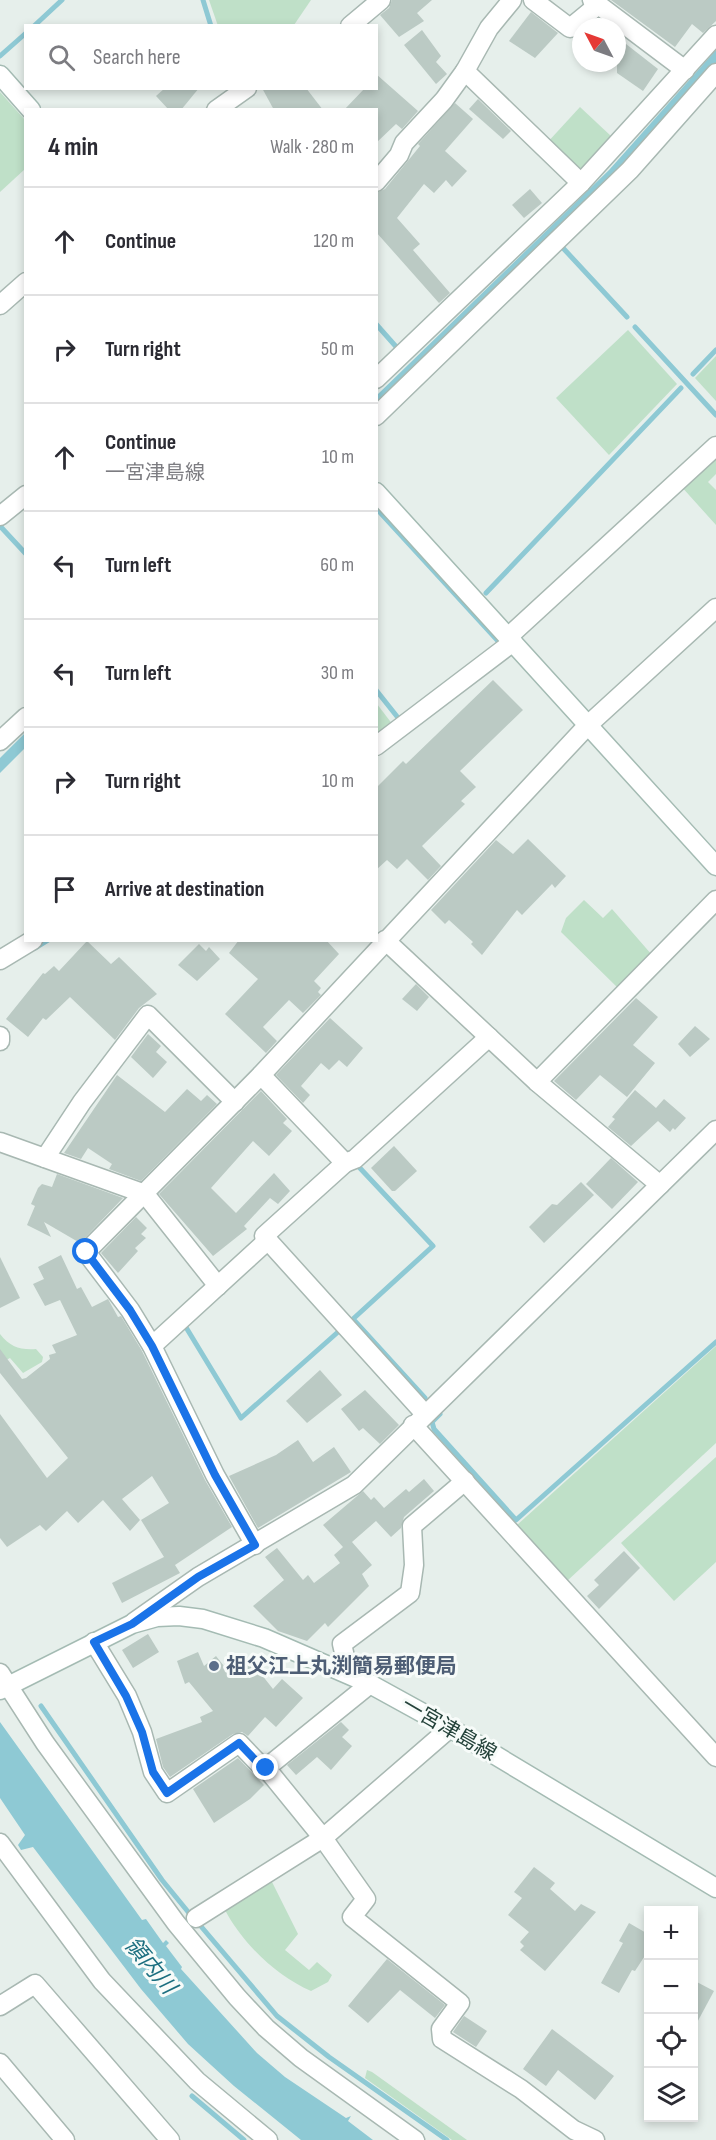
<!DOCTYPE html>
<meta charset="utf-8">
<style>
:root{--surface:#fff;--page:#f2f2f3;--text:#2b2b33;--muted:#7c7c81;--line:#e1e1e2}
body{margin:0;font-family:"Sofia Sans Condensed","Noto Sans JP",sans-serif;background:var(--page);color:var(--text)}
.controls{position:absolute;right:18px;bottom:18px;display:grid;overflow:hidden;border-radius:0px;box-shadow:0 3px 9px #0003}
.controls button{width:54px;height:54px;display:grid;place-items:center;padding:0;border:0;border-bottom:2px solid var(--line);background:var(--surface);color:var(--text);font:30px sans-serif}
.compass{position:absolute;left:572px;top:18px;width:54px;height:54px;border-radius:50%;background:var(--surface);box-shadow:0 3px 9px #0003;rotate:311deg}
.stop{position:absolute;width:18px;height:18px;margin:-14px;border:4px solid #1a73e8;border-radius:50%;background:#fff}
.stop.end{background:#1a73e8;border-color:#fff;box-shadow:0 2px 6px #0008}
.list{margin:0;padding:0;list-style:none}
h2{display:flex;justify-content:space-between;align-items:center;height:78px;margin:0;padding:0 24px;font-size:26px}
h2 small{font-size:20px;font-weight:400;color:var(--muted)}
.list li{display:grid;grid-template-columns:39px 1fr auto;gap:18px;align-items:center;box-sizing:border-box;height:108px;padding:0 24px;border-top:2px solid var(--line)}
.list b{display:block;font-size:22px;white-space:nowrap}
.list p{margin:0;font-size:20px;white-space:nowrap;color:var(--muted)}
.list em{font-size:20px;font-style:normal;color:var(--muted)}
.icon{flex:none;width:33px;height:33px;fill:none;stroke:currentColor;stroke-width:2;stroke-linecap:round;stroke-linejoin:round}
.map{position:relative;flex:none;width:716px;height:2140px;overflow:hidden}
.search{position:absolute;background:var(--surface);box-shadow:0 3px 9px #0003;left:24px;top:24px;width:354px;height:66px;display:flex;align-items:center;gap:15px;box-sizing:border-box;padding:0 21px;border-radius:0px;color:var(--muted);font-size:22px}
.panel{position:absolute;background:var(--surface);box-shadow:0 3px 9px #0003;left:24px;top:108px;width:354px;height:834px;border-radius:0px}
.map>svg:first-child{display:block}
</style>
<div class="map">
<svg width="716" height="2140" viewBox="0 0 716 2140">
<rect width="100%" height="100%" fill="#e6efeb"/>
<!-- green -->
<g fill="#bfe0c8">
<path d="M209,0H311L294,25L218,26Z"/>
<path d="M0,92L26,121L25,169L0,192Z"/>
<path d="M580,107L612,137L578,175L546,144Z"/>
<path d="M628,330L677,384L609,455L556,398Z"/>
<path d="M716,356V401L695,378Z"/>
<path d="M716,453V474L708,482L716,490V525L680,485Z"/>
<path d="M377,704L393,725L377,737Z"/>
<path d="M584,900L603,918L612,909L652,955L619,989L561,932L566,918Z"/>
<path d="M0,1334C10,1347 20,1350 36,1349L43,1357L42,1362L23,1373L10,1358L0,1363Z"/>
<path d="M716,1346V1443L567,1581L517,1525Z"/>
<path d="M716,1457V1562L674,1601L621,1543Z"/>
<path d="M270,1878L298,1934L285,1950L309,1970L317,1962L332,1975L328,1982L311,1991C276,1976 241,1942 224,1908Z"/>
<path d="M367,2070L372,2072L467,2140H452L365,2078Z"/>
</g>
<!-- water -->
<g fill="#8ec9d4">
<path d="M716,50V67L628,167L377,407V395L609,170Z"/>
<path d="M25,733V748L0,773V758Z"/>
<path d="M0,1722L142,1920L146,1919L163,1943L166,1940L169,1943L166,1946L182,1967L181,1969L257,2053L285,2077L346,2118L351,2116L348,2121L373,2140H301L234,2086L188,2044L141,1989L33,1847L21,1850L18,1845L25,1835L0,1798Z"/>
</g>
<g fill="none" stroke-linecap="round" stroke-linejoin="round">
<!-- stream -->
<g stroke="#8ec9d4" stroke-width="5">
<path d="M203,0L211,26"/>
<path d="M34,26L62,0"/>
<path d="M0,56L26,33"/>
<path d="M563,248L627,317"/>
<path d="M376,324L399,350"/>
<path d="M635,327L716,415"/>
<path d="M693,374L716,350"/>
<path d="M376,508L498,641"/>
<path d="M0,526L26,554"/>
<path d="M486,593L681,388"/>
<path d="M376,690L399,719"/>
<path d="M35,948L48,940"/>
<path d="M358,1166L433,1246L353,1319L425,1398"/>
<path d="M184,1324L241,1418L338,1332"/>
<path d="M440,1414L432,1422L434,1429L516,1520L716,1342"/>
<path d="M41,1706L162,1880L189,1913"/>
<path d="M199,1924L277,2016L329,2057L447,2140"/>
<path d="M192,2096L244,2140"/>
</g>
</g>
<!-- building -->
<g fill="#bbcac4">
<path d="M392,0H432L417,13L424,21L399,37L380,15L389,8Z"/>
<path d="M611,0H716V21L703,33L692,24L675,47Z"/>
<path d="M531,12L558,33L535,58L509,41Z"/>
<path d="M422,30L441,56L436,62L447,74L436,84L404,45Z"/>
<path d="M617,37L658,69L643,91L617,73Z"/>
<path d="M376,74L418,111L402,129L396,124L376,143V110H344L365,88H376Z"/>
<path d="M165,88H199L181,110H169L156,96Z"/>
<path d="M262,88H306L323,110H274Z"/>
<path d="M478,99L511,131L503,139L469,109Z"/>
<path d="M455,103L473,119L445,151L467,171L452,187L446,180L434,193L424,184L397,218L420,244L413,250L450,293L439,303L376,232V193L385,189L420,146L418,144Z"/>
<path d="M530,189L542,203L524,218L512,205Z"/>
<path d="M493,680L523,710L460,771L476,787L461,801L465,804L422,846L441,866L428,880L407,859L397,869L387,860L376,870V788L403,761L406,764Z"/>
<path d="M528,839L566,876L555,888L552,884L522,915L517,910L482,955L471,944L473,942L449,920L445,924L431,910L496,840L513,854Z"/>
<path d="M239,940H326L339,954L314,981L321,988L318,992L321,995L303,1013L289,1000L263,1027L277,1041L266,1053L225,1014L258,979L229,953Z"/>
<path d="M87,941L111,964L119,957L157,994L139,1008L115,1040L70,997L46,1020L43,1018L28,1037L6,1019L43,973L45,974L54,966L59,971Z"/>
<path d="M199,944L206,951L209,947L220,959L197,981L178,965Z"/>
<path d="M416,984L429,997L417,1011L402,999Z"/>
<path d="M636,998L658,1017L633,1045L655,1063L627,1097L600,1075L576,1100L554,1081Z"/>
<path d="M330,1018L363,1048L347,1067L339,1060L329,1070L321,1063L301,1086L310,1095L303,1103L276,1075Z"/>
<path d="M695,1026L710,1039L690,1057L678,1044Z"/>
<path d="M148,1034L161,1046L156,1052L167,1062L153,1078L131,1057Z"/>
<path d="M117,1075L165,1112L187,1089L201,1101L207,1095L217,1104L141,1181L109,1169L112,1164L88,1148L81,1159L64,1153Z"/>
<path d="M635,1090L656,1108L664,1099L686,1118L675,1130L673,1128L670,1132L658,1121L631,1146L608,1127L615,1119L612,1117Z"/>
<path d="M261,1091L287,1119L283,1123L292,1131L269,1156L253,1141L211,1188L236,1213L274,1173L290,1191L278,1204L270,1198L244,1226L247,1229L213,1256L159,1194Z"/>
<path d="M394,1146L417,1171L395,1191H392L371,1168Z"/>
<path d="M611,1158L638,1182L612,1209L586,1184Z"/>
<path d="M57,1174L123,1198L80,1243L44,1222L51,1237L27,1225L35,1206L31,1204L38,1188L42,1184L52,1187Z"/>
<path d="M581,1182L594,1195L544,1243L529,1227L552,1204L557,1205Z"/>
<path d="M136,1217L147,1228L141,1234L146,1238L135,1248L138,1251L118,1273L101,1253Z"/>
<path d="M61,1255L77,1289L81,1287L92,1307L108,1299L118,1317L121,1316L142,1351L205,1480L232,1527L175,1565L180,1573L122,1603L112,1583L164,1557L141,1520L169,1503L152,1476L122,1499L140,1520L130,1531L103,1500L78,1523L67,1511L46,1531L40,1525L7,1547L0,1538V1414L47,1478L68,1458L0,1373V1349L22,1379L26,1378L50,1359L49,1355L56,1353L52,1345L77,1335L60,1300L45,1306L33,1284L44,1279L38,1267Z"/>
<path d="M0,1257L20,1298L0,1308Z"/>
<path d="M320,1370L342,1395L307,1423L286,1401Z"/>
<path d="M365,1390L399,1425L380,1444L363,1428L359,1431L341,1409Z"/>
<path d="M298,1440L313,1462L334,1447L351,1472L258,1528L229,1476L276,1455Z"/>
<path d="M424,1479L434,1491L404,1517L401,1528L391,1537L376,1521L352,1542L372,1565L362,1574L369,1586L328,1627L325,1623L307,1641L278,1631L253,1606L284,1580L265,1557L277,1548L303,1580L308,1575L314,1583L340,1563L334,1555L343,1547L323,1525L363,1491L371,1500L374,1497L384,1508L406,1489L409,1492Z"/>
<path d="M624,1551L640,1568L599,1609L587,1596L599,1585L594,1580Z"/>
<path d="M148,1634L159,1652L133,1668L122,1650Z"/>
<path d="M198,1652L204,1666L216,1656L228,1671L247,1656L273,1689L282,1679L303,1698L276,1727L265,1717L248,1736L242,1732L233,1734L170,1777L163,1767L156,1739L202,1722L200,1717L213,1711L189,1682L185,1684L177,1661Z"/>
<path d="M341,1722L349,1730L342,1737L352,1746L331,1770L317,1757L296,1775L287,1765Z"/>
<path d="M238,1758L264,1785L250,1799L214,1823L193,1789Z"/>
<path d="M534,1867L555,1883L550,1889L575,1911L581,1904L596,1912L545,1971L520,1950L524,1946L520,1942L529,1932L508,1915L522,1898L514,1892Z"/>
<path d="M629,1923L648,1934V1951L635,1971L632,1970L619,1993L601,1983L623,1943L619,1941Z"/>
<path d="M387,1959L445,2005L435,2018L400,1990L368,2023L348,2006Z"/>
<path d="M693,1980L714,1991L693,2030Z"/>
<path d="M464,2016L487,2031L476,2047L453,2032Z"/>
<path d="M552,2029L614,2076L595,2100L558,2070L546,2086L523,2069Z"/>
</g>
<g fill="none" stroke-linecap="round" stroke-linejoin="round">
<!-- street casing -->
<g stroke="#a8b8b2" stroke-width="21">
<g id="street">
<path d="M512,0L489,28L465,71L581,183"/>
<path d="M533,0L570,28L598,5"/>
<path d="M592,0L685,70"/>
<path d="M350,26L381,0"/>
<path d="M216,110L247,88"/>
<path d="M376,182L399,155L404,143L444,100L465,71"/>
<path d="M0,305L26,282"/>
<path d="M376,379L581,183L716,35"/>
<path d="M376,416L630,170L716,73"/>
<path d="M0,516L26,495"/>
<path d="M508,637L716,446"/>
<path d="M0,741L26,717"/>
<path d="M376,746L513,642"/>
<path d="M385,940L537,1082L660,1185"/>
<path d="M0,960L33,940"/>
<path d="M0,1036V1041"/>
<path d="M261,1075L345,1163L264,1236L425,1414"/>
<path d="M537,1082L716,900"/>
<path d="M0,1142L145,1194L218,1286"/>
<path d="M45,1158L82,1102L148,1015L235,1102"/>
<path d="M345,1163L355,1159L489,1037"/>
<path d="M152,1346L268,1240"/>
<path d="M413,1425L716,1757"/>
<path d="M255,1545L215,1475L152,1346L130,1310L86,1252L261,1075L588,725L716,608"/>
<path d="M134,1622L198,1577L354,1485L716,1130"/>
<path d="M94,1642L127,1696L142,1732L153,1772L167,1793L239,1743L261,1766L266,1768"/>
<path d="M0,1673L45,1743L176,1923L237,1997L266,2028L301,2058L415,2140"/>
<path d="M349,1674L342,1644L410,1593L414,1565L412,1526L465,1481"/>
<path d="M370,1684L266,1768L323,1838L366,1899L352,1917L460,2003L441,2029L442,2039L521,2089L574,2130L595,2140"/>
<path d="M0,1843L102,1981L197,2081L268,2140"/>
<path d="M196,1918L323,1838L450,1728"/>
<path d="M0,2006L35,1984L170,2140"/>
<path d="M0,2063L65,2140"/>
</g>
</g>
<!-- secondary casing -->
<g stroke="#a4bbb3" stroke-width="21">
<g id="secondary">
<path d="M0,75L31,110"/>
<path d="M376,492L716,866"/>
<path d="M0,1690L132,1624L157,1617L179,1616L203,1619L264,1638L370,1684L450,1728L716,1888"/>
</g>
</g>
<!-- street -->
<use href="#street" stroke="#fff" stroke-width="18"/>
<!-- secondary -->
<use href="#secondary" stroke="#fff" stroke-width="18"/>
</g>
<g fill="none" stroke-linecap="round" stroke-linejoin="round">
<!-- route -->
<path stroke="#1a73e8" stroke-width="8" d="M86,1252L130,1310L152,1346L215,1475L255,1545L198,1577L132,1624L94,1642L126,1696L142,1732L153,1772L167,1793L239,1743L261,1766L266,1768"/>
</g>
<!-- markers -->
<circle fill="#5c6f8a" stroke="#f7fbf9" stroke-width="2" cx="214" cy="1666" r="6"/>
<g text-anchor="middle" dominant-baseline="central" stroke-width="6" stroke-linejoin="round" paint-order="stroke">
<!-- service labels -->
<g font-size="21" font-weight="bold" fill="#4e5e75" stroke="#f7fbf9" text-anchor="start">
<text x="226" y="1666">祖父江上丸渕簡易郵便局</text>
</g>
<!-- street labels -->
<g font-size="21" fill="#24423a" stroke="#f7fbf9">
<text transform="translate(449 1729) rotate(30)">一宮津島線</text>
</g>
<!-- water labels -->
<g font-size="22" font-style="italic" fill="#1c6f80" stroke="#f7fbf9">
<text transform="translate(150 1966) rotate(50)">領内川</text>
</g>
</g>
</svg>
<div class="controls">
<button>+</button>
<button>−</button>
<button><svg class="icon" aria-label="locate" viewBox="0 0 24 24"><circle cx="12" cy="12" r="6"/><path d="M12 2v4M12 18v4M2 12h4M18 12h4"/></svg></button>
<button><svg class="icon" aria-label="layers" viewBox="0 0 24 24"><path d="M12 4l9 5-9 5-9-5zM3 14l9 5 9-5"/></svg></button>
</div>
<svg class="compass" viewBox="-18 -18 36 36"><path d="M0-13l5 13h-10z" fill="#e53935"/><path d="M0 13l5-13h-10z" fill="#7c7c81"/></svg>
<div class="stop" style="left:86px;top:1252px"></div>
<div class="stop end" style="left:266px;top:1768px"></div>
<div class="search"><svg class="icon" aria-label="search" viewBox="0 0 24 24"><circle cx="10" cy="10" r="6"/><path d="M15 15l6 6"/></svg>Search here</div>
<section class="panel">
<h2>4 min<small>Walk · 280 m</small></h2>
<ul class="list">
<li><svg class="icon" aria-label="ahead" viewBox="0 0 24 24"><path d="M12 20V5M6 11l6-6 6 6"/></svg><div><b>Continue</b></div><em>120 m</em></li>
<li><svg class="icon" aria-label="right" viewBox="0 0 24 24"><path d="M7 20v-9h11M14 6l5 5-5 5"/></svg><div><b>Turn right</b></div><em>50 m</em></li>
<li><svg class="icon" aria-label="ahead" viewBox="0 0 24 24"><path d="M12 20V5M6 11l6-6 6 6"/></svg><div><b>Continue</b><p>一宮津島線</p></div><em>10 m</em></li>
<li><svg class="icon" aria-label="left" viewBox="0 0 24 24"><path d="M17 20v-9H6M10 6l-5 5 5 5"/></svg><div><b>Turn left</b></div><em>60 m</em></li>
<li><svg class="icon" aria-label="left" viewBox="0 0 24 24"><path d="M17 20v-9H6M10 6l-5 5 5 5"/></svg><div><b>Turn left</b></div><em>30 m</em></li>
<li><svg class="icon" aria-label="right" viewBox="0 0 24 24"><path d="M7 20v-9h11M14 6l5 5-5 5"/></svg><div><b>Turn right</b></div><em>10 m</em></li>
<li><svg class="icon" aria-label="arrive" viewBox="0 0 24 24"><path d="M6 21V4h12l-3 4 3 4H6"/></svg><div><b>Arrive at destination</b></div></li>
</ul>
</section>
</div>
